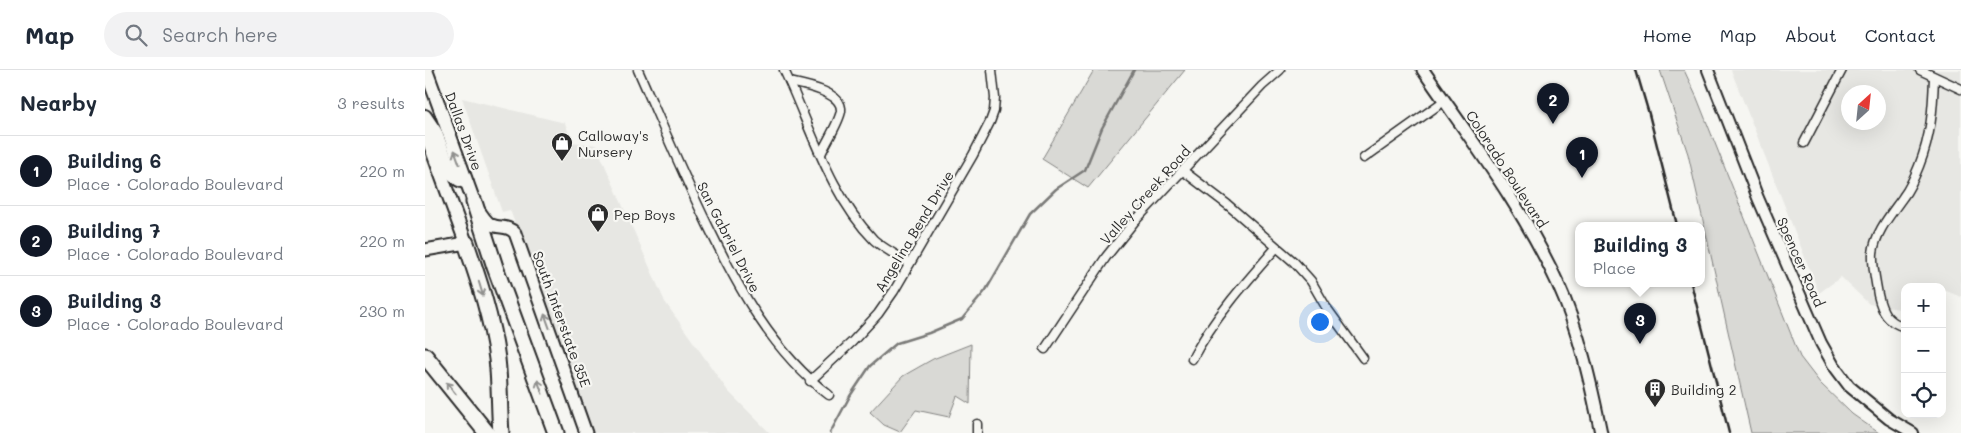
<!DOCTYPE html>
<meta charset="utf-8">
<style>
:root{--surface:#fff;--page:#f2f2f3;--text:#1f2937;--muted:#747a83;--line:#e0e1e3;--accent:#111827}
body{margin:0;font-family:Mali,sans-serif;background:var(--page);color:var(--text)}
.controls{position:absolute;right:15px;bottom:15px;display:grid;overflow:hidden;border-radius:10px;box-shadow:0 5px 20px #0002}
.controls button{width:45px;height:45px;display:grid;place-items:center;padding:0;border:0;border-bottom:1px solid var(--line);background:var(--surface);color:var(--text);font:25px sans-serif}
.compass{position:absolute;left:1416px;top:15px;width:45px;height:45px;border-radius:50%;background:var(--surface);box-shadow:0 5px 20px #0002;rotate:27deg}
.you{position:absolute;left:894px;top:251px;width:18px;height:18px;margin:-12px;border:4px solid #fff;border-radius:50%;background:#1a73e8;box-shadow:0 0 0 8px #1a73e833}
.badge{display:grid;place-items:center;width:32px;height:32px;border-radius:50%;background:var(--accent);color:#fff;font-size:16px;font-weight:700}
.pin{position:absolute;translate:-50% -41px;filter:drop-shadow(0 1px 2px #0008)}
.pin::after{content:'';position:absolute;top:26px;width:18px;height:15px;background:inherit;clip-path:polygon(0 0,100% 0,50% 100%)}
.popup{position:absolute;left:1150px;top:152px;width:130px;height:65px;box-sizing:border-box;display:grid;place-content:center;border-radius:10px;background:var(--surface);filter:drop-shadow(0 1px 4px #0005);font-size:16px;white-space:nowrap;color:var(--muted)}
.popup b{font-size:19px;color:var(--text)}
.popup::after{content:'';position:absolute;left:50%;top:100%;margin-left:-10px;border:10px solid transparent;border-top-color:var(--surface)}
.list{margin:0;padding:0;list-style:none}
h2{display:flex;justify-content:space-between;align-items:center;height:65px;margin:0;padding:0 20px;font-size:21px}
h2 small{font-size:16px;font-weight:400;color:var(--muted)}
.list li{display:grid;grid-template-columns:32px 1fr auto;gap:15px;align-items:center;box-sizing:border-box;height:70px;padding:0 20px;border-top:1px solid var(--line)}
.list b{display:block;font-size:19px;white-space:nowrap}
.list p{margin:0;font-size:16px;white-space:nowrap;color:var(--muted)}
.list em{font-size:16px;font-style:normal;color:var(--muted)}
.icon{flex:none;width:28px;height:28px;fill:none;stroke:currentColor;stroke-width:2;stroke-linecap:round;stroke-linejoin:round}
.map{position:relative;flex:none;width:1536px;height:363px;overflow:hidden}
header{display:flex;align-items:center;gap:30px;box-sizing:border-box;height:70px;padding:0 25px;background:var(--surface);border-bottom:1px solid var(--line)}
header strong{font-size:24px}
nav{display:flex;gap:28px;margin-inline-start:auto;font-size:18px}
.search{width:350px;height:45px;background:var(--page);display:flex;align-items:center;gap:12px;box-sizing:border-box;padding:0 18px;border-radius:28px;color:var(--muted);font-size:19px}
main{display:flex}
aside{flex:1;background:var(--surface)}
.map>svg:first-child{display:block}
</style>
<header>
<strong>Map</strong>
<div class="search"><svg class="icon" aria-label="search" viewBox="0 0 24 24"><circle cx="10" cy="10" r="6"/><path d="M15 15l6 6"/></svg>Search here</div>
<nav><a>Home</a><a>Map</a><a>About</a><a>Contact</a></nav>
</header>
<main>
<aside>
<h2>Nearby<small>3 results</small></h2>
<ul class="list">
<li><span class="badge">1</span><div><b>Building 6</b><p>Place · Colorado Boulevard</p></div><em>220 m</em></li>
<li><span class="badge">2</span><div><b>Building 7</b><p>Place · Colorado Boulevard</p></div><em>220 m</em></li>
<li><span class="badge">3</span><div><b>Building 3</b><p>Place · Colorado Boulevard</p></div><em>230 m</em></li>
</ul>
</aside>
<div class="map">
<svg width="1536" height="363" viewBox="0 0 1536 363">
<rect width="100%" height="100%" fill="#f6f6f2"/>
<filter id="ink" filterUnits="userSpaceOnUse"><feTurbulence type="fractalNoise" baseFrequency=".02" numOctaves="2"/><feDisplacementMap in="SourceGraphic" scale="10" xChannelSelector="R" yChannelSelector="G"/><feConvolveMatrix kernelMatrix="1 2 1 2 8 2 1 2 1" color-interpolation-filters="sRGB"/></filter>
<g filter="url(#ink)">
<!-- built -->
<g fill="#e7e7e3" fill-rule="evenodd">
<path d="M1306,0H1536V227L1519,220L1517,222V217H1480V240L1444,234L1416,207L1394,223ZM1424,22H1454V52H1424Z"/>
<path d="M37,28L140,53L147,72L171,75L240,232L303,321L345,363H167L85,140L77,142Z"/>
</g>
<!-- green -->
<g fill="#d9d9d5" stroke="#828280">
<path d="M669,0H760L663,118L617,89Z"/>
<path d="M1235,0H1259L1272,28L1375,287L1395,313L1427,344L1454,363H1326L1263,84Z"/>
<path d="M546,274L545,334L532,326L524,347L491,340L475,362L459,355L445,342L478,306L508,289Z"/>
</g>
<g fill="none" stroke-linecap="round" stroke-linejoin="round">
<!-- stream -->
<path stroke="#7a7a78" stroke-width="2.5" d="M405,363L425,326L445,296L472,273L504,263L537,249L561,220L605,144L631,119L660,100L677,58L709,0"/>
<!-- minor casing -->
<g stroke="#2b2b2b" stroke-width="11">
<g id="minor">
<path d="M213,0C236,52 258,105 283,156C314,220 348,282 404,325"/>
<path d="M359,0C386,57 404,124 449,170C459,179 473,186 485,193"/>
<path d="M1495,0L1536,19"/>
<path d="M365,12C379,15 418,22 416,41C414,53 401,72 396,84"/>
<path d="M1379,73L1417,0"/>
<path d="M939,88L1019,31"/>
<path d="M757,100L803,135L869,192L886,211L901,237L938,288"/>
<path d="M1480,257C1462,252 1457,242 1453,225C1451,212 1447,196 1448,183C1450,162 1467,143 1478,127C1485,118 1490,106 1494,96C1506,66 1508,39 1509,7"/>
<path d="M620,279L681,187L709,152L837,16L855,0"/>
<path d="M767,289C789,248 820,213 851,178"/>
<path d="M385,311L427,272L453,244L469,221L548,85L565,52L569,41L570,28L567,0"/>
<path d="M552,354V363"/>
</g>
</g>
<!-- tertiary casing -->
<g stroke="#2b2b2b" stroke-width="14">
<path id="tertiary" d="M1283,0L1333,128L1396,273L1409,296L1424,316L1464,349L1488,363"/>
</g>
<!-- secondary casing -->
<g stroke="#2b2b2b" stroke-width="15">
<g id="secondary">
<path d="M998,0C1046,70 1098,137 1133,214C1154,260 1166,314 1176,363"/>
<path d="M55,142C59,148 63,155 70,156C78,158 83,156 90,163L161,363"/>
<path d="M0,180L41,173"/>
</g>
</g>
<!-- primary casing -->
<g stroke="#2b2b2b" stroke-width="16">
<g id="primary">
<path d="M1,0L49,132"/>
<path d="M0,46L10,61L27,104L34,110L42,113"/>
<path d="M0,61L41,173"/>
</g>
</g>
<!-- motorway casing -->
<g stroke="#2b2b2b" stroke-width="19">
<g id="motorway">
<path d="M49,132L70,197L131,363"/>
<path d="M41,173C54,211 67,249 72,289C75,314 74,338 76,363"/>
<path d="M0,286L62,363"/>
</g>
</g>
<!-- minor -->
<use href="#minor" stroke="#f6f6f2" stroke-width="8"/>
<!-- tertiary -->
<use href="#tertiary" stroke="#f6f6f2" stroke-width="10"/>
<!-- secondary -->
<use href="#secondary" stroke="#f6f6f2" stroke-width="11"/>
<!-- primary -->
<use href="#primary" stroke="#f6f6f2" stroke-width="12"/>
<!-- motorway -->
<use href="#motorway" stroke="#f6f6f2" stroke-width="15"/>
<!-- rail -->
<g stroke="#2b2b2b" stroke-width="2.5">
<path d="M1211,0L1224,44L1252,155"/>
<path d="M1266,213L1304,363"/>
</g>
</g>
<!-- one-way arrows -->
<defs><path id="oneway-shaft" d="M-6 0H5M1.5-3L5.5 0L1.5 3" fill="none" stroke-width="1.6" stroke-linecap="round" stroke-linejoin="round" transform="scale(1.25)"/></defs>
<g stroke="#90908e">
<use href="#oneway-shaft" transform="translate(32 87) rotate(-110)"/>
<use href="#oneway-shaft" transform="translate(56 219) rotate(73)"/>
<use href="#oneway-shaft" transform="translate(122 251) rotate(-110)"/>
<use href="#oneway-shaft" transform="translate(115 317) rotate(-109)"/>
<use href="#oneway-shaft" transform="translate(26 318) rotate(-129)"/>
</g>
</g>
<!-- icons -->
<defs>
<g id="shop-pin" transform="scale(1.125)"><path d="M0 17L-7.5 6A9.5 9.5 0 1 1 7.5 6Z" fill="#2b2b2b" stroke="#f6f6f2"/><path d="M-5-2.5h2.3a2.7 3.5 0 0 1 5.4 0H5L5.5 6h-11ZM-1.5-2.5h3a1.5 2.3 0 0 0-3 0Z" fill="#fff"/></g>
<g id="building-pin" transform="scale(1.125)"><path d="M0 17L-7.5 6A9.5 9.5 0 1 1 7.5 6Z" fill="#2b2b2b" stroke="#f6f6f2"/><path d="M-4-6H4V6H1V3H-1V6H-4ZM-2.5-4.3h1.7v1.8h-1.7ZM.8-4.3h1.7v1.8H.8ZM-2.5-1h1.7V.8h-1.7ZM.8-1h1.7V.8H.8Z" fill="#fff"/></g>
</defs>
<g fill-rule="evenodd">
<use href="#shop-pin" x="137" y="73"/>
<use href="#shop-pin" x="173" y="144"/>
<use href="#building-pin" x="1230" y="319"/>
</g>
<g text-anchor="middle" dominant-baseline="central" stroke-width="4.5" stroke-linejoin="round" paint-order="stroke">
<!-- street labels -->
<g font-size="14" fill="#2b2b2b" stroke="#f6f6f2">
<text transform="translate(39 61) rotate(70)">Dallas Drive</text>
<text transform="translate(1082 99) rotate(57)">Colorado Boulevard</text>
<text transform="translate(720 125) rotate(-48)">Valley Creek Road</text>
<text transform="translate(489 161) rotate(-59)">Angelina Bend Drive</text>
<text transform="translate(304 167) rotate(63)">San Gabriel Drive</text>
<text transform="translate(1376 192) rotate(66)">Spencer Road</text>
<text transform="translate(137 249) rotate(70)">South Interstate 35E</text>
</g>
<!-- poi labels -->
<g font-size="14" fill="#2b2b2b" stroke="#f6f6f2" text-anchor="start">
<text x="153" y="65">Calloway's<tspan x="153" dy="16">Nursery</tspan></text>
<text x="189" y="144">Pep Boys</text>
<text x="1246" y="319">Building 2</text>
</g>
</g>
</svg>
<div class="controls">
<button>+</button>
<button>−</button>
<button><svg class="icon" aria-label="locate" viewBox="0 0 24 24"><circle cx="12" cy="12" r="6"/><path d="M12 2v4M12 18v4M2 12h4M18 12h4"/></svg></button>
</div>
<svg class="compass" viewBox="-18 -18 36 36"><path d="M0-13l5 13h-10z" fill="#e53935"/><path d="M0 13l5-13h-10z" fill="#747a83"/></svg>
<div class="you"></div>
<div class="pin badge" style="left:1157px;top:108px">1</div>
<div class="pin badge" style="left:1128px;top:54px">2</div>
<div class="pin badge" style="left:1215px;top:274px">3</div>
<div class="popup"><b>Building 3</b>Place</div>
</div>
</main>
